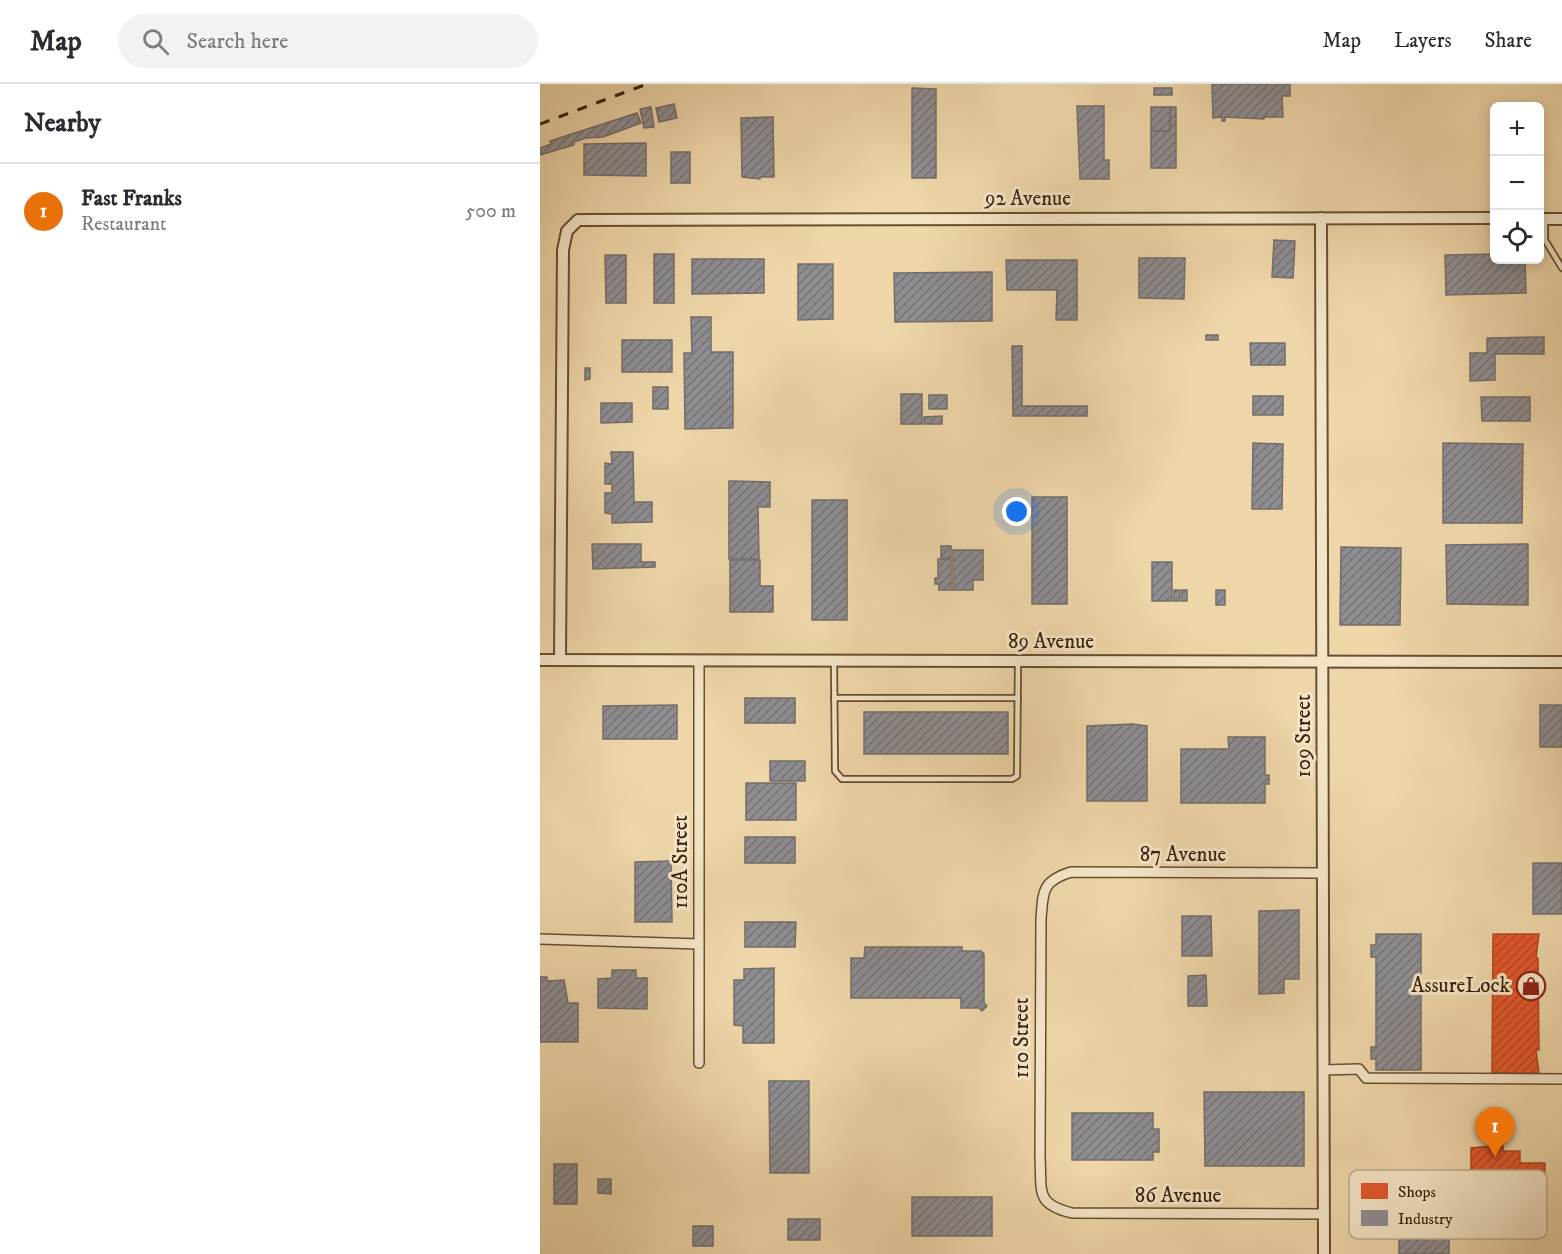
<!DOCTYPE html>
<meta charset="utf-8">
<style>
:root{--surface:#fff;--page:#f2f2f3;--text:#2b2b33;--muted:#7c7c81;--line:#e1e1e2;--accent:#0f766e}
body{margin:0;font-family:"IM FELL DW Pica",serif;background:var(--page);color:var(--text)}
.controls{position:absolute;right:18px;top:18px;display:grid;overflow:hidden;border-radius:9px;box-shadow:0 3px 15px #0003}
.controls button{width:54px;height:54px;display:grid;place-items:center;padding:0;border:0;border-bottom:2px solid var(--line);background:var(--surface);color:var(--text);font:30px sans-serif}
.you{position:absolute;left:477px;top:428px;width:21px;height:21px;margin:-15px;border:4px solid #fff;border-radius:50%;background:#1a73e8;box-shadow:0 0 0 9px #1a73e833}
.badge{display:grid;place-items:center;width:39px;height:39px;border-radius:50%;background:var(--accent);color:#fff;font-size:20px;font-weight:700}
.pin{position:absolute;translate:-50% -50px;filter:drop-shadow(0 2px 3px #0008)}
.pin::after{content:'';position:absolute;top:32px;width:21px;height:18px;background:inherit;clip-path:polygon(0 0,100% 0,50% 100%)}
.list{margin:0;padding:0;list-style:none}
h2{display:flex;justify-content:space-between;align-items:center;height:78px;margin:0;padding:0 24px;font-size:26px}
h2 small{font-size:20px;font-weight:400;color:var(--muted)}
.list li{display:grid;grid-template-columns:39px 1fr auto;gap:18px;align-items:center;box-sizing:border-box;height:96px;padding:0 24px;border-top:2px solid var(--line)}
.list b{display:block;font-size:22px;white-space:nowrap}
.list p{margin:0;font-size:20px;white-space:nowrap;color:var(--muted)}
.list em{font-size:20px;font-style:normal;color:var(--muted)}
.icon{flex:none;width:33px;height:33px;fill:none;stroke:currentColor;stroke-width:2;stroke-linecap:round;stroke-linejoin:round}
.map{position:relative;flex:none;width:1022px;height:1170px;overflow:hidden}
header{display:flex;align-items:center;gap:36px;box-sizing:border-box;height:84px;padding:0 30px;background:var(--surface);border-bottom:2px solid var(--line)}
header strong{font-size:28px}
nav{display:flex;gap:33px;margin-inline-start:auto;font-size:21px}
.search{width:420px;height:54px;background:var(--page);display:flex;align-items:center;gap:15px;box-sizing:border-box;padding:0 21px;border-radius:33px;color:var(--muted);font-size:22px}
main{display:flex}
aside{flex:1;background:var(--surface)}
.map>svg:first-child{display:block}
</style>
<header>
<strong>Map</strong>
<div class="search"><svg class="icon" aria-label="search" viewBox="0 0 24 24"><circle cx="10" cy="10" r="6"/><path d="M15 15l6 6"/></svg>Search here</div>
<nav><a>Map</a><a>Layers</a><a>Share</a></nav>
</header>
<main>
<aside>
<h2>Nearby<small></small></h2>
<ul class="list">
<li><span class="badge" style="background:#e8710a">1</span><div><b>Fast Franks</b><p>Restaurant</p></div><em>500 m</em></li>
</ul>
</aside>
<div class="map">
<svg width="1022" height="1170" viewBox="0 0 1022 1170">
<defs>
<pattern id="shops-hatch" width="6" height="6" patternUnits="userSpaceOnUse" patternTransform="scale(1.5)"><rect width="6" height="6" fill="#e4572e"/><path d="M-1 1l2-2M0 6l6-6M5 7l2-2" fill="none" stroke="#ba4826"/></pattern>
<pattern id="industry-hatch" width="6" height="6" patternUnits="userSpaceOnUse" patternTransform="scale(1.5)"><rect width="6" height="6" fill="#8d8d92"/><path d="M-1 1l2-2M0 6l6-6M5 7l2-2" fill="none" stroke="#747376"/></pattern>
</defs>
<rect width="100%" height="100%" fill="#eed6a8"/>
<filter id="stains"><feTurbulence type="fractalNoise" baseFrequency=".00333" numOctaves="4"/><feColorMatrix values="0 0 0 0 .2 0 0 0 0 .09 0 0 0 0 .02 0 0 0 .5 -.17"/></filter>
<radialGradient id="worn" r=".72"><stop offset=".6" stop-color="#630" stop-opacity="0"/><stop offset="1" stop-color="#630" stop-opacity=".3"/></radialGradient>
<!-- shops -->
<g fill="url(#shops-hatch)" stroke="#b04724" stroke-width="1.5">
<path d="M953,850H999L996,874H998L999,966H996L999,989H952Z"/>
<path d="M952,1062H963V1067H980V1079H1005V1094H931V1064Z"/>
</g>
<!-- industry -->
<g fill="url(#industry-hatch)" stroke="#746d6a" stroke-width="1.5">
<path d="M672,0H750V12H742L743,33H724V35L685,33V37H682V33L673,34Z"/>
<path d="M372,4L396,5V94H372Z"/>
<rect x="614" y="4" width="18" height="7"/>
<path d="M134,20L137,34L119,38L116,24Z"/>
<path d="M537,22H564V76H569V95H540Z"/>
<path d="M111,23L114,43L104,44L100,25Z"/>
<rect x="611" y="23" width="19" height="24"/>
<path d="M630,23H636V84H611V47H630Z"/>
<path d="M97,29L101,39L63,53L46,54L34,58V61L0,71V64L11,60L10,57Z"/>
<path d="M233,33L234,93H220V95L202,93L201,34Z"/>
<path d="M106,59V92L44,91V60Z"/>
<rect x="131" y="68" width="19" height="31"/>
<path d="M734,156L755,157L753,194L732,193Z"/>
<rect x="114" y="170" width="20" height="49"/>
<path d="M954,170V176H985L986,209L906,211L905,171Z"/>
<path d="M65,171H86V219H66Z"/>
<path d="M599,174H645L644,215L599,214Z"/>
<path d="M152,175H224V209L152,210Z"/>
<path d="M466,176H537V236H516L517,206H467Z"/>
<path d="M258,180H293V235L258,236Z"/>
<path d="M452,188V237L355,238L354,189Z"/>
<path d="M151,233H171V268H193V344L145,345L144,269H152Z"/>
<rect x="666" y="251" width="12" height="5"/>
<path d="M1004,253V270H955V296L930,297V269H947V254Z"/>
<rect x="82" y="256" width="50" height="32"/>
<path d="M710,259H745V281H711Z"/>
<path d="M472,262H482V322H547V332H473Z"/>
<path d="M45,284H50V295L45,296Z"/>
<rect x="113" y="303" width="15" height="22"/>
<rect x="361" y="310" width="21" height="30"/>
<rect x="389" y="311" width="18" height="14"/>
<rect x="713" y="312" width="30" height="19"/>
<path d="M941,313H990V337H942Z"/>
<path d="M61,319H92V338L61,339Z"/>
<path d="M402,332V340H384V333Z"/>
<path d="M713,359L743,360L742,425H712Z"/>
<path d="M903,359L983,360L982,439H903Z"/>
<path d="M71,368H93L94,418H112V438L72,439V430L65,429V409H72V400H65V379L72,380Z"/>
<path d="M189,397L230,398V423H218L219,475H189Z"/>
<rect x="492" y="413" width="35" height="107"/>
<rect x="272" y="416" width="35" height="120"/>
<path d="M52,460H101V478H115V483L53,485Z"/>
<path d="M988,460V521L907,520L906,461Z"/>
<rect x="401" y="462" width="10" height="12"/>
<path d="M801,463L861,464L860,541H800Z"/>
<path d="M413,466H443V496H433V506H413Z"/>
<path d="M398,475H411V506H399V500H395V494H398Z"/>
<path d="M190,476H220V502H233V528H190Z"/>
<rect x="612" y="478" width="20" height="39"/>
<rect x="634" y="506" width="6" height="11"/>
<rect x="642" y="506" width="5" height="11"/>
<rect x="676" y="506" width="9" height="15"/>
<rect x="205" y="614" width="50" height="25"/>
<path d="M137,621V655H63V622Z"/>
<rect x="1000" y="621" width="22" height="42"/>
<rect x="324" y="628" width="144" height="42"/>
<path d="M592,640L607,642V717H547V642Z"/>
<path d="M688,653H725V691H729V700H725V719H641V665H689Z"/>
<rect x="230" y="677" width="35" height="20"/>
<rect x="206" y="699" width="50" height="37"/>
<rect x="205" y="753" width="50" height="26"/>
<path d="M131,777L132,838H95V778Z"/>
<rect x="993" y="779" width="29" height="51"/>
<path d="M759,826V895H744V909L719,910V827Z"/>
<path d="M642,832H671L672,872H642Z"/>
<path d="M205,838H256L255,863H205Z"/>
<path d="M836,850H881V986H836V975H831V963H836V873H831V861H836Z"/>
<path d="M325,863H422V867H441L444,870V919L447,922L442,927L439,924H421V914H311V874H324Z"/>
<path d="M234,884V959H203V942L194,941V896H204V885Z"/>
<path d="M72,886H96V894H107V925L58,924V895L72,894Z"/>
<path d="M666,891L667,922H648V892Z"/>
<path d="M0,893H7V897L24,896L28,919H38V958H0Z"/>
<path d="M229,997H269V1089H230Z"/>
<path d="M664,1008H764V1082H665Z"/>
<path d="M532,1029H613V1045H619V1068H613V1076H532Z"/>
<rect x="14" y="1080" width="23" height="40"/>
<path d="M58,1095H71V1110L58,1109Z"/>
<rect x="372" y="1113" width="80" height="39"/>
<rect x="248" y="1135" width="32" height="21"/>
<rect x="859" y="1135" width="50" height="35"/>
<rect x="153" y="1142" width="20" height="20"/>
</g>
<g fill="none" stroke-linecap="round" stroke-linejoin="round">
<!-- service casing -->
<g stroke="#664e33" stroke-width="8">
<g id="service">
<path d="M1005,135V156L1022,184"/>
<path d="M294,577L295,687L302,695H472L477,692L478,578"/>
<path d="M294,614H478"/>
</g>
</g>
<!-- minor casing -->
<g stroke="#664e33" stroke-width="12">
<g id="minor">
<path d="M159,577V979"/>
<path d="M783,789L531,788C502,797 503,807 501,835L500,1074C502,1108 495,1120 532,1129L784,1130"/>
<path d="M0,855L159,860"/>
<path d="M784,986L819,985L826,994L1022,995"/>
</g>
</g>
<!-- tertiary casing -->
<g stroke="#664e33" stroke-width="14">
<g id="tertiary">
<path d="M781,134L784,1170"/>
<path d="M999,135H1022"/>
<path d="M0,576L1022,578"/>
<path d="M20,576L23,166L27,147L38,136L954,134"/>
</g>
</g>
<!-- service -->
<use href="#service" stroke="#f4e4c6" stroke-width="4.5"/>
<!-- minor -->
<use href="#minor" stroke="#f4e4c6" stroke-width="9"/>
<!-- tertiary -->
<use href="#tertiary" stroke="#f4e4c6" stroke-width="10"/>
<!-- rail -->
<path stroke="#38210c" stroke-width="3" stroke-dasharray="10 10" stroke-linecap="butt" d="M0,40L107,0"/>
</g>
<!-- icons -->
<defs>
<g id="shop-ring" transform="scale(1.5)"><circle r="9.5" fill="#f4e4c6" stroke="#8f2418" stroke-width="1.5"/><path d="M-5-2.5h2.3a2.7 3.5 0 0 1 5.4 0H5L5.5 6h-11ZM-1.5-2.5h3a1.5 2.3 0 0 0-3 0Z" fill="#8f2418"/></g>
</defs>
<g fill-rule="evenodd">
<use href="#shop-ring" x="991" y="902"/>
</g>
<g text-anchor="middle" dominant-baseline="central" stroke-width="6" stroke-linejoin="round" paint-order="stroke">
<!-- street labels -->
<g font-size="21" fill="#38210c" stroke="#f4e4c6">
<text x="488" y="115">92 Avenue</text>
<text x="511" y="558">89 Avenue</text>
<text transform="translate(764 652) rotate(-90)">109 Street</text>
<text x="643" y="771">87 Avenue</text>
<text transform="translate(141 778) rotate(-90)">110A Street</text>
<text transform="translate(482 954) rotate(-90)">110 Street</text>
<text x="638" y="1112">86 Avenue</text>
</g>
<!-- poi labels -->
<g font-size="21" fill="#38210c" stroke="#f4e4c6" text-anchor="end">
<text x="970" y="902">AssureLock</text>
</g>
</g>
<!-- legend -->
<rect x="809" y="1086" width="198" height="69" rx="9" fill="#f4e4c6" stroke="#bcaa8e" stroke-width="1.5"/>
<rect x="821" y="1099" width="27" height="16" fill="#e4572e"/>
<rect x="821" y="1126" width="27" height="16" fill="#8d8d92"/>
<g font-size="16" fill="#38210c">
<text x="858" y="1113">Shops</text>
<text x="858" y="1140">Industry</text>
</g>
<rect width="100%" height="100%" filter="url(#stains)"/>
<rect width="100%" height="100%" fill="url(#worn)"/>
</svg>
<div class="controls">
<button>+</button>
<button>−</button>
<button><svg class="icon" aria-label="locate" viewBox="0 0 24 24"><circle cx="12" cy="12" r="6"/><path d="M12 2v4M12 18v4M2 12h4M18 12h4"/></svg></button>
</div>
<div class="you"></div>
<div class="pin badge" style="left:955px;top:1073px;background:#e8710a">1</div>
</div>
</main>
